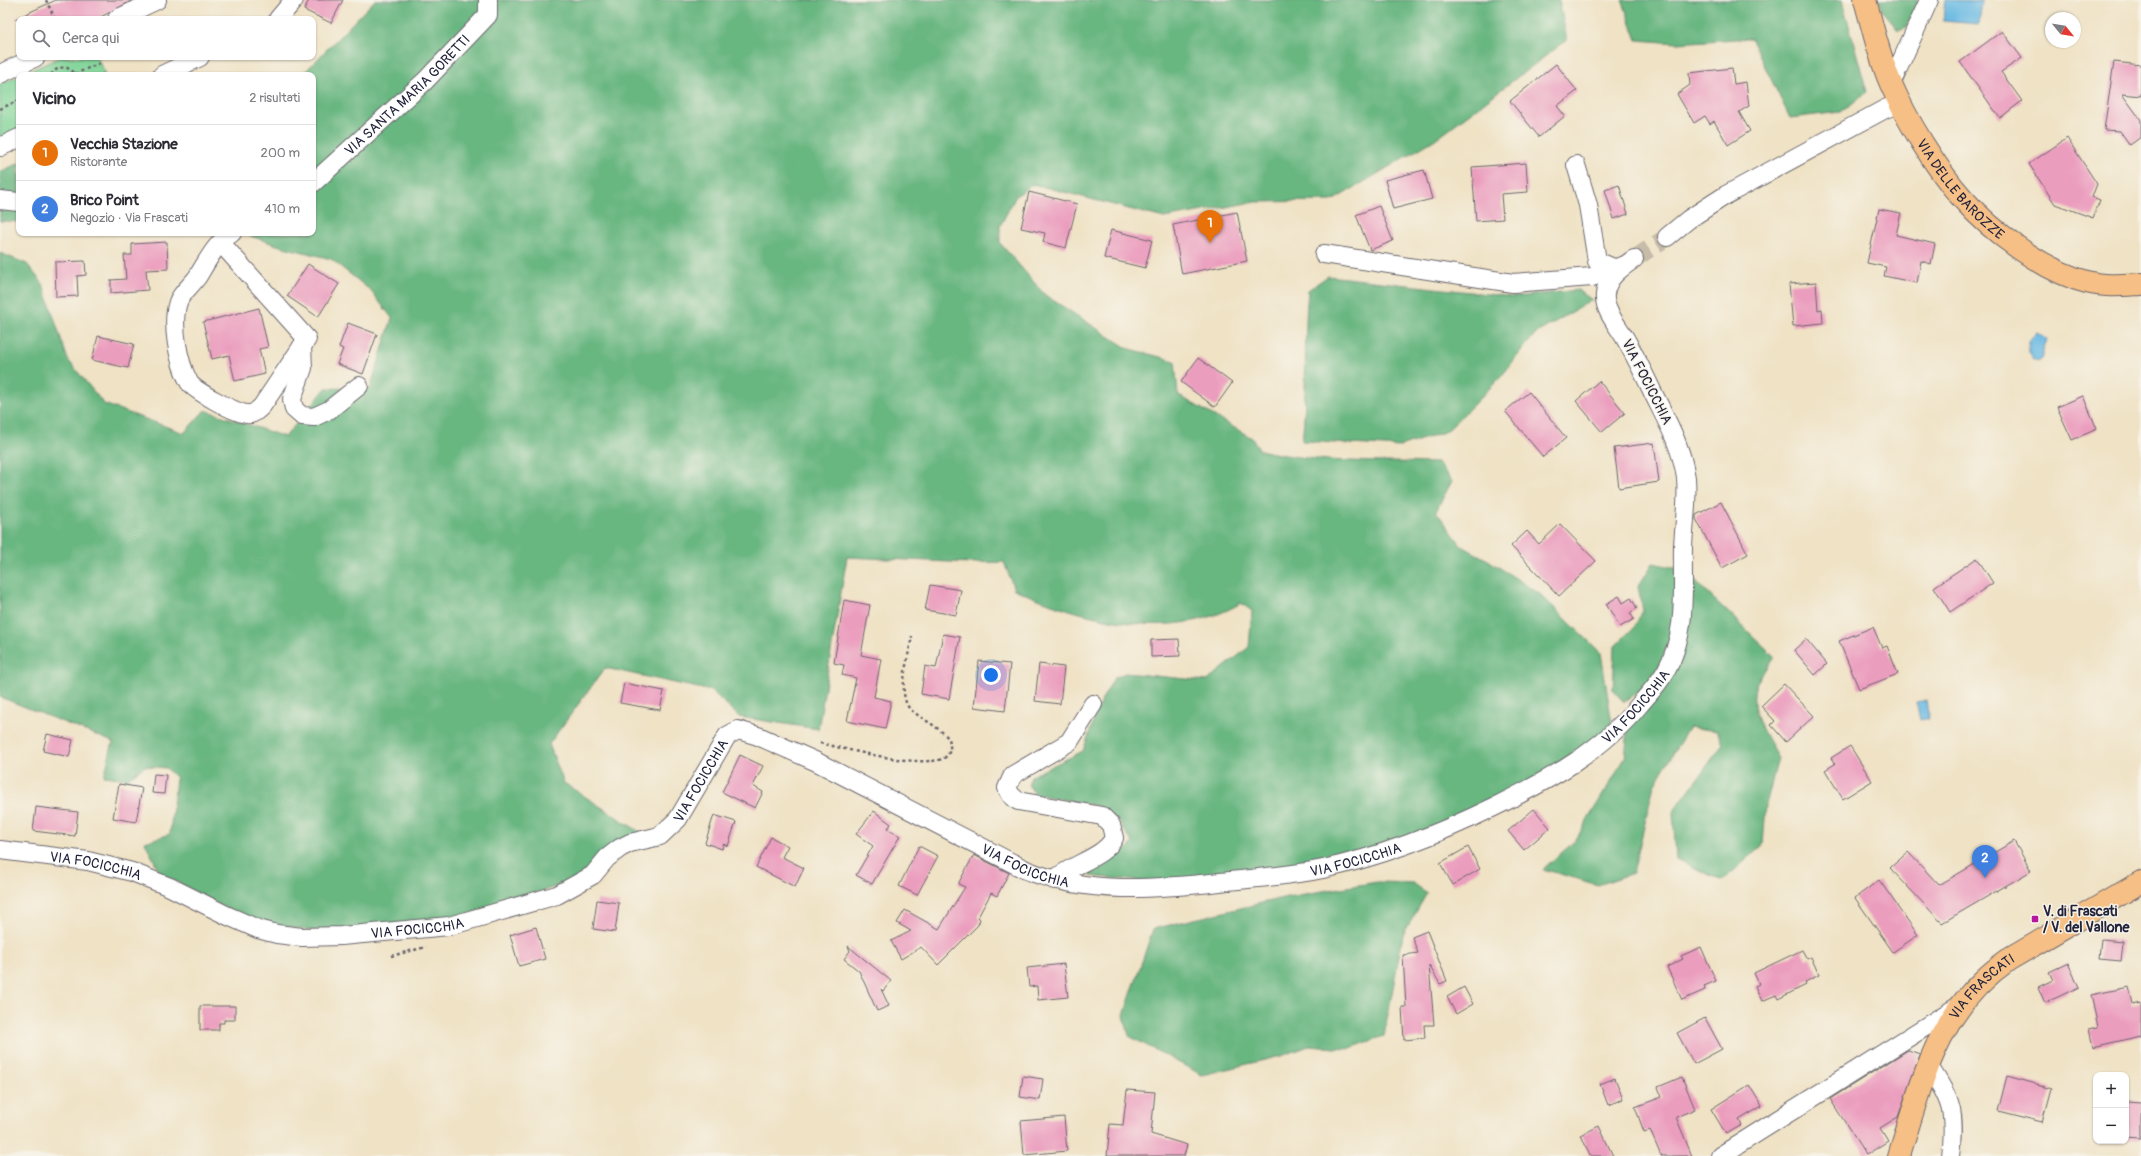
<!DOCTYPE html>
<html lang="it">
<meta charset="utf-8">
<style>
:root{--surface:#fff;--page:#f7f7f7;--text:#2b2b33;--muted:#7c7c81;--line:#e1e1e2;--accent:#b5179e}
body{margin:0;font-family:Pangolin,sans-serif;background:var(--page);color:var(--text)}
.controls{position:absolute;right:12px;bottom:12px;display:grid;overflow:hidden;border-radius:8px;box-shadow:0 1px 3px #0004}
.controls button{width:36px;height:36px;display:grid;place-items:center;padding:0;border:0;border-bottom:1px solid var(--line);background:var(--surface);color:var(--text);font:20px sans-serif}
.compass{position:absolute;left:2045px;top:12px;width:36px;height:36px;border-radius:50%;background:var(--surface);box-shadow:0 1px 3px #0004;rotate:120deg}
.you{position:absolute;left:991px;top:675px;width:14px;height:14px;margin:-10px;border:3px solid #fff;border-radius:50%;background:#1a73e8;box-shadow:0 0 0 6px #1a73e833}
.badge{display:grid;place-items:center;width:26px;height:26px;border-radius:50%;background:var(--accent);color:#fff;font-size:13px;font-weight:700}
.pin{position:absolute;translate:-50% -33px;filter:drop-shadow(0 1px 2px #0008)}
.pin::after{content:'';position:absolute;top:21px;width:14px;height:12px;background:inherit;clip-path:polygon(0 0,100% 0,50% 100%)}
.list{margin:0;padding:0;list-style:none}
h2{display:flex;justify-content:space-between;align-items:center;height:52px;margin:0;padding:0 16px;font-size:17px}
h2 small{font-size:13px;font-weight:400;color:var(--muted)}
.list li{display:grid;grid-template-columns:26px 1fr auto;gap:12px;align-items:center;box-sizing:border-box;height:56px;padding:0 16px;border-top:1px solid var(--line)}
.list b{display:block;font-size:15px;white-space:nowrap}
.list p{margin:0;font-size:13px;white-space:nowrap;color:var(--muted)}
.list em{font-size:13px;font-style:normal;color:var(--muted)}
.icon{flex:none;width:22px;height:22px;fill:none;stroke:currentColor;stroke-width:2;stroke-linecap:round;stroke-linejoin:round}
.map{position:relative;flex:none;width:2141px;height:1156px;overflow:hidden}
.search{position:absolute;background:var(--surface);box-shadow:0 1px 3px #0004;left:16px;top:16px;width:300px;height:44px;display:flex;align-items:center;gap:10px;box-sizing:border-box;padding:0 14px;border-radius:8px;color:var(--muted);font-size:15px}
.panel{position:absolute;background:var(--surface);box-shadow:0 1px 3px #0004;left:16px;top:72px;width:300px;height:164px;border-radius:8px}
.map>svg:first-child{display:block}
</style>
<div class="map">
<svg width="2141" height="1156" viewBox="0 0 2141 1156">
<rect width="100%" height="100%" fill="#f7f3e8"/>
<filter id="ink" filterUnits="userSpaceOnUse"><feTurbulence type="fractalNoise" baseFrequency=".025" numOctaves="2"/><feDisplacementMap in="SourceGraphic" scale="8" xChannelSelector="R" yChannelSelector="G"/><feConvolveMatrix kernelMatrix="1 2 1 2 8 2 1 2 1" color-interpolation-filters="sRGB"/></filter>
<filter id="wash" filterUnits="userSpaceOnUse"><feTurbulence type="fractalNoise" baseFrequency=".012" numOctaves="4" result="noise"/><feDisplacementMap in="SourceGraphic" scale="16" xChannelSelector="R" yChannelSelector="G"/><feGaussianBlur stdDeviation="0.9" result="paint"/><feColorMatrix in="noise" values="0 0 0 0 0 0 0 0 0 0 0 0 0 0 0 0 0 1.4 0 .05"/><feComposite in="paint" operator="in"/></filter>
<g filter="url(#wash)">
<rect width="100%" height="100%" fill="#efe2c5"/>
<!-- green -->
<g fill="#7fd498" stroke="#507b6a">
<path d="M61,57H97L105,75H20Z"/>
<path d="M19,76V129L0,138V84Z"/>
</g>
<!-- forest -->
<g fill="#67b680" stroke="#446c5e">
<path d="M375,0H1559L1567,40L1434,140L1332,201L1254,202L1164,218L1033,184L1016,196L1000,226V243L1045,295L1127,348L1175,361L1178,395L1252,438L1260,450C1317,464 1380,461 1438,463L1452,481L1436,511L1462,546L1488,560L1541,595L1601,653L1612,724L1578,756L1448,821L1386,846L1281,869L1148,882L1090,876L1092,867L1127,849L1133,843L1117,820L1097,806L1035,794L1028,785L1031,776L1083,751L1100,703L1114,678L1125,673L1207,681L1249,647L1252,611L1241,603C1172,644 1082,619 1014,589L1004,562L970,563L847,557L818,729L739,717L712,691L605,668L549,744L564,783L646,836L584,877L517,900L444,921L324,933L247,920L160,873L145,842L170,834L176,778L166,768L145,766L127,779L104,776L113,742L0,697V253L27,264L43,284L68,360L104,404L184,433L205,410L285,437L326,388L370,389L392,318L370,290L331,259L280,246L242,233H313V75H302Z"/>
<path d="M1622,0H1842L1867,92L1841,112L1790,118L1751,38L1677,43L1637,40Z"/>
<path d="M1879,0H1918L1907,27L1898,30L1882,11Z"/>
<path d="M19,163V222L0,221V172Z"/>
<path d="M1328,276L1514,297L1578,290L1592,300L1535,334L1500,378L1447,431L1400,447L1302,441C1308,390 1303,340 1308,290Z"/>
<path d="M1653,563L1676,568V621L1662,660L1647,686L1624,702L1613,690L1615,646L1635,626L1643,610L1638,587Z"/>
<path d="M1695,581L1774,656C1768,666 1755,681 1754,694C1752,717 1768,739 1778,758L1766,805L1763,845L1722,881L1676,859L1673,812L1723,744L1717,731L1689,727L1654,785L1633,873L1598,885L1543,869L1575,841L1625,758L1628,730L1679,660Z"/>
<path d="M1377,882L1413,883L1427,893L1403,935L1384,1036L1348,1049L1309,1046L1281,1056L1202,1075L1129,1036L1124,1015L1153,929L1287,897Z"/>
</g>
<!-- water -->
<g fill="#67b9e3" stroke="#446e8f">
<path d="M1945,0L1982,1L1979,24L1943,21Z"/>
<path d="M2037,333L2047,339L2043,348V357L2038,361L2032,358C2026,348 2027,339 2037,333Z"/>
<path d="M1926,700L1929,718L1920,720L1916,702Z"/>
</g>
<g id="blocks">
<!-- building -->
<g fill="#eb9dbe">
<path d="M56,0H133L97,19H15Z"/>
<path d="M309,0H343L331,23L304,10Z"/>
<path d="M2002,31L2022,58L2001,72L2022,101L2000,118L1960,62Z"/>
<path d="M2114,62L2141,65V96L2122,94L2141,120V137L2130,145L2120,131L2104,130Z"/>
<path d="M1556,64L1577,91L1557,106L1565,116L1539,137L1510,101Z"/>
<path d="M1732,68L1734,84L1746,82L1749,106L1739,112L1750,131L1728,145L1714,121L1710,124L1705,116L1694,123L1677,94L1690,85L1689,73Z"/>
<path d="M2067,138L2097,184L2092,197L2100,200L2093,218L2055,204L2029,164Z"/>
<path d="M1526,163L1528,192L1501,194L1503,219L1476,221L1472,167Z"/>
<path d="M1424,170L1432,199L1393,209L1385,180Z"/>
<path d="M1619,185L1628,214L1614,219L1605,190Z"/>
<path d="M1029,192L1077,204L1066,248L1043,242L1045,233L1021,228Z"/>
<path d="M1379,206L1393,241L1370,250L1356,215Z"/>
<path d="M1879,209L1901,213L1896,235L1935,244L1931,264L1921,261L1917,283L1884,276L1886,267L1867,263Z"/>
<path d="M1237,212L1247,261L1182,274L1173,225Z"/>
<path d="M1111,230L1152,240L1145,268L1104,258Z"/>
<path d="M167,242L168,269L146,270L148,290L111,293V280L126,279L124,255H132V244Z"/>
<path d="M85,261L86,275L77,276L78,296L56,297L55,262Z"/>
<path d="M308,264L339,284L318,317L287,296Z"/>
<path d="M1816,282L1818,310L1822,309L1823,323L1793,326L1789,284Z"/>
<path d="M259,308L268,347L259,349L265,374L235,381L229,355L212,359L203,322Z"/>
<path d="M348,323L377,334L363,374L337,364L343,349L339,347Z"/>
<path d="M98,336L134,344L128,368L92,360Z"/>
<path d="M1198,358L1232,383L1215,407L1181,382Z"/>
<path d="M1599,381L1625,413L1602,432L1576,401Z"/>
<path d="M1529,392L1566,438L1543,457L1505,411Z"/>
<path d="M2083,396L2097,429L2072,440L2057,407Z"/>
<path d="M1654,443L1659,482L1619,488L1614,448Z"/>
<path d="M1721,502L1748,554L1722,568L1696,519V515Z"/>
<path d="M1560,524L1596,561L1559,596L1511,546L1527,531L1539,544Z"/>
<path d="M1977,558L1993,583L1950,612L1934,587Z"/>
<path d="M930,585L961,590L956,615L925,610Z"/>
<path d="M1619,596L1623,603L1631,598L1637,608L1630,613L1634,619L1620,627L1606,604Z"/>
<path d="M844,600L870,605L861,655L881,659L874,697L891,701L885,729L847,721L856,678L842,675L844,665L834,663Z"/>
<path d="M1873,627L1882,648L1887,646L1898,674L1859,689L1839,641Z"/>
<path d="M943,634L960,637L949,699L921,694L925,666L936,668Z"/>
<path d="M1179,639L1180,656L1151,657V640Z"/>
<path d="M1806,639L1827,664L1815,675L1794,650Z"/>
<path d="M979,661L1010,664L1005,711L974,707Z"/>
<path d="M1039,664L1064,667L1060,704L1035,701Z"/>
<path d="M624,683L664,691L660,710L620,703Z"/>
<path d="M1784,684L1814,716L1786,742L1771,725L1775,721L1761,706Z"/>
<path d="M47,734L73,740L69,757L43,751Z"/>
<path d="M1850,746L1872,781L1843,799L1825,770L1835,764L1831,758Z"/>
<path d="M740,755L763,766L753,786L763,792L755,808L722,792Z"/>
<path d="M154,774L166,775L164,794L152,793Z"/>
<path d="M119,784L142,788L136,822L113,818Z"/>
<path d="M36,807L78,812L75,836L33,831Z"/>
<path d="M1534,809L1550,828L1524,850L1508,831Z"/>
<path d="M874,811L891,824L887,829L900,836L872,884L856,875L873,846L856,834Z"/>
<path d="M714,815L736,822L728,846L723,844L722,849L705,843Z"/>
<path d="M771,837L788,846L782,857L804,868L795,887L756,867Z"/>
<path d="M2014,841L2031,871L1942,923L1890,868L1908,852L1939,885Z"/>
<path d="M919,846L938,856L917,895L899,886Z"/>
<path d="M1468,847L1480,869L1453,885L1440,863Z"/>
<path d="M974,855L1009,873L997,896L991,893L978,917L980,919L978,925L938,965L921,947L901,959L891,941L911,931L897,923L905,910L939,929L965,887L958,884Z"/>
<path d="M1879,880L1918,935L1893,952L1855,898Z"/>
<path d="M597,900L619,903L615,932L593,929Z"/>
<path d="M536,927L545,959L519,966L510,935Z"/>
<path d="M1427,931L1447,981L1440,984L1429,965L1434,1025H1424L1425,1038L1404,1040L1402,1007H1406L1403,955L1418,953L1412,937Z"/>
<path d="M2101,939L2123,941L2121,961L2099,959Z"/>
<path d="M848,946L891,981L883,991L881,989L889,1006L877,1011L859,971L844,959L850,951Z"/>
<path d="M1701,947L1716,981L1704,986L1705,990L1682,1000L1667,967L1683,959L1681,956Z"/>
<path d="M1802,950L1807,959L1811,957L1819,975L1805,982L1806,985L1778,999L1776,995L1762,1001L1755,986L1759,984L1754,973Z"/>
<path d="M2068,963L2079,987L2045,1003L2038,987L2053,980L2049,972Z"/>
<path d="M1064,964L1068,997L1038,1000L1037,986L1029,987L1027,968Z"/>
<path d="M1464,987L1473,1004L1456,1014L1447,997Z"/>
<path d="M2129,987L2133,1005L2141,1003V1036L2093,1047L2089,1029L2098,1027L2091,995Z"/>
<path d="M200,1006H235V1020H224V1023H219V1030H200Z"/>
<path d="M1705,1018L1722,1049L1694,1064L1677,1033Z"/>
<path d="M1908,1050L1920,1054L1898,1117L1880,1128L1888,1141L1866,1155L1830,1099Z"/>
<path d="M1023,1076L1043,1079L1040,1100L1020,1097Z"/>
<path d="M2007,1076L2051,1088L2042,1122L1998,1111Z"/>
<path d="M1682,1077L1695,1109L1676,1117L1692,1156H1661L1650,1130L1644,1132L1635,1107L1662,1097L1658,1087Z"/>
<path d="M1615,1078L1623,1099L1608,1105L1600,1084Z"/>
<path d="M1749,1085L1762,1106L1739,1120L1742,1125L1726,1134L1711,1109Z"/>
<path d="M1127,1090L1155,1092L1151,1134L1187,1145L1184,1156H1107L1110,1124L1123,1125Z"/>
<path d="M2126,1101L2141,1102V1139L2126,1138Z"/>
<path d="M1064,1117L1067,1151L1024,1155L1021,1121Z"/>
<path d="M1599,1126L1613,1156H1590L1581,1135Z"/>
</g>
</g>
</g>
<g filter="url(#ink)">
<use href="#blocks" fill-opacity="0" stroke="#6a656b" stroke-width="1"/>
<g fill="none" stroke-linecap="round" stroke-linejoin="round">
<!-- minor-tunnel -->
<path stroke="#c6bca9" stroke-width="18" stroke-dasharray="18 9" stroke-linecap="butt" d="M1634,259L1667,237"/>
<!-- minor casing -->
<g stroke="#6a656b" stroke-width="20">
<g id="minor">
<path d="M117,19L157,0"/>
<path d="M278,19L294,0"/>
<path d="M0,74L36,57"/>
<path d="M162,75L200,57"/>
<path d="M1891,84L1929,0"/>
<path d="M0,147L19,138"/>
<path d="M1576,165L1588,205L1597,261L1616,269"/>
<path id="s1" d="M313,183L425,81L488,15V0"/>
<path d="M0,200L19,202"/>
<path d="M1667,237L1689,219L1726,195L1885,109L1901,103"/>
<path d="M221,243L307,339L262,406C258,410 253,415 247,414C236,413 194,391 189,382C178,362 171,324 178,302C181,293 193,284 198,276C207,261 217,242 232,233"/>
<path d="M1324,254L1513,283L1592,277L1622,266"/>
<path d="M302,346L303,368L292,399L294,409L302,416L314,417L329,410L359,386"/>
<path id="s2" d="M0,850L88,861L132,872L170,887L226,915L258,929L277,934L302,937L341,936L449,926L557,895L593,875L607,858L620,848L630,843L660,836L678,819L727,736L738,730L758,736L817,762L1026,870C1089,895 1154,889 1220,882C1254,878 1289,876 1323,869C1384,856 1441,833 1496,806C1551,779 1602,751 1641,703C1650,693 1659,683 1666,671C1688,632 1682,590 1683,547C1684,524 1688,501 1686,478C1682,448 1668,423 1655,397C1646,378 1637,359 1626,340C1619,327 1603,310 1605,294C1607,277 1621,268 1634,259"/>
<path d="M1054,880C1071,864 1104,858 1114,838L1111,825L1102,816L1018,801L1011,795L1007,788L1013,775L1069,742L1093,704"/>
<path d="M1928,1065C1952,1102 1956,1111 1951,1156"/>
<path d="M1720,1156L1960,1005"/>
</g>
</g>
<!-- major casing -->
<g stroke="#6a656b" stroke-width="24">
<g id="major">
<path id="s3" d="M1865,0C1873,28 1879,57 1891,84C1906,119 1937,170 1963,199C1992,232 2044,271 2087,282C2104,287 2123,285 2141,284"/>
<path id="s4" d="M1899,1156C1923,1079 1937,1010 2008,960L2141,882"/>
</g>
</g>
<!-- path -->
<g stroke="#6a656b" stroke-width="2.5" stroke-dasharray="3 3" stroke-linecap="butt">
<path d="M46,0L55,19"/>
<path d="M75,74L100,63"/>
<path d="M51,75C58,65 69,65 76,75"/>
<path d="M0,109L19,100"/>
<path d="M820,743C845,749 923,769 944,758C951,754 951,746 949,739C939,727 924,720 912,711C895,697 909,655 912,636"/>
<path d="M391,956L426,947"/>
</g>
<!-- minor -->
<use href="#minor" stroke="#fff" stroke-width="18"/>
<!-- major -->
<use href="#major" stroke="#f5bf86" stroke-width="22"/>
</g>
</g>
<!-- markers -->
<rect fill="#b5179e" stroke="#f7f3e8" stroke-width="1.5" x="2031" y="915" width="8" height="8" rx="2"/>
<g text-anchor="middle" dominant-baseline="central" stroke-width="3" stroke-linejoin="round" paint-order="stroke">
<!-- street labels -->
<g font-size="14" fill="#22223b" stroke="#f7f3e8">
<text stroke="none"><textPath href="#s1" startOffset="129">VIA SANTA MARIA GORETTI</textPath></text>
<text stroke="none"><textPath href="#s3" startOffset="215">VIA DELLE BAROZZE</textPath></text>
<text transform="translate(1647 382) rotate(63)">VIA FOCICCHIA</text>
<text stroke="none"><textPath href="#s2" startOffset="1811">VIA FOCICCHIA</textPath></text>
<text stroke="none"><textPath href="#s2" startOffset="768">VIA FOCICCHIA</textPath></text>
<text stroke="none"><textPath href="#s2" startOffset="1487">VIA FOCICCHIA</textPath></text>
<text stroke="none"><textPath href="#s2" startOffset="1151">VIA FOCICCHIA</textPath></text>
<text stroke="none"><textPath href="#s2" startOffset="97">VIA FOCICCHIA</textPath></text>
<text stroke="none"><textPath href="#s2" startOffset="433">VIA FOCICCHIA</textPath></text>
<text stroke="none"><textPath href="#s4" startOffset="192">VIA FRASCATI</textPath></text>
</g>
<!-- poi labels -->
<g font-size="14" font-weight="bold" fill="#22223b" stroke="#f7f3e8" text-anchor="start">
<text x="2043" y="911">V. di Frascati<tspan x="2043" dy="16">/ V. del Vallone</tspan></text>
</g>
</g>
</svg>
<div class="controls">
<button>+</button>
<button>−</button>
</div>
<svg class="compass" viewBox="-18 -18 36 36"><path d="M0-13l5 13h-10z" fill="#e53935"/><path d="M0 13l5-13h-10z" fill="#7c7c81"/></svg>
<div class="you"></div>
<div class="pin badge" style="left:1210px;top:243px;background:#e8710a">1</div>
<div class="pin badge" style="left:1985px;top:878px;background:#3f7fe0">2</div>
<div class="search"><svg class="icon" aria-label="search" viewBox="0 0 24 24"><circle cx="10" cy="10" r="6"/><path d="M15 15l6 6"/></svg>Cerca qui</div>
<section class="panel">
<h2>Vicino<small>2 risultati</small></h2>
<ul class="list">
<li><span class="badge" style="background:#e8710a">1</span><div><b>Vecchia Stazione</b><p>Ristorante</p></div><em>200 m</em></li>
<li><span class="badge" style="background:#3f7fe0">2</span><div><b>Brico Point</b><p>Negozio · Via Frascati</p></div><em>410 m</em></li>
</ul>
</section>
</div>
